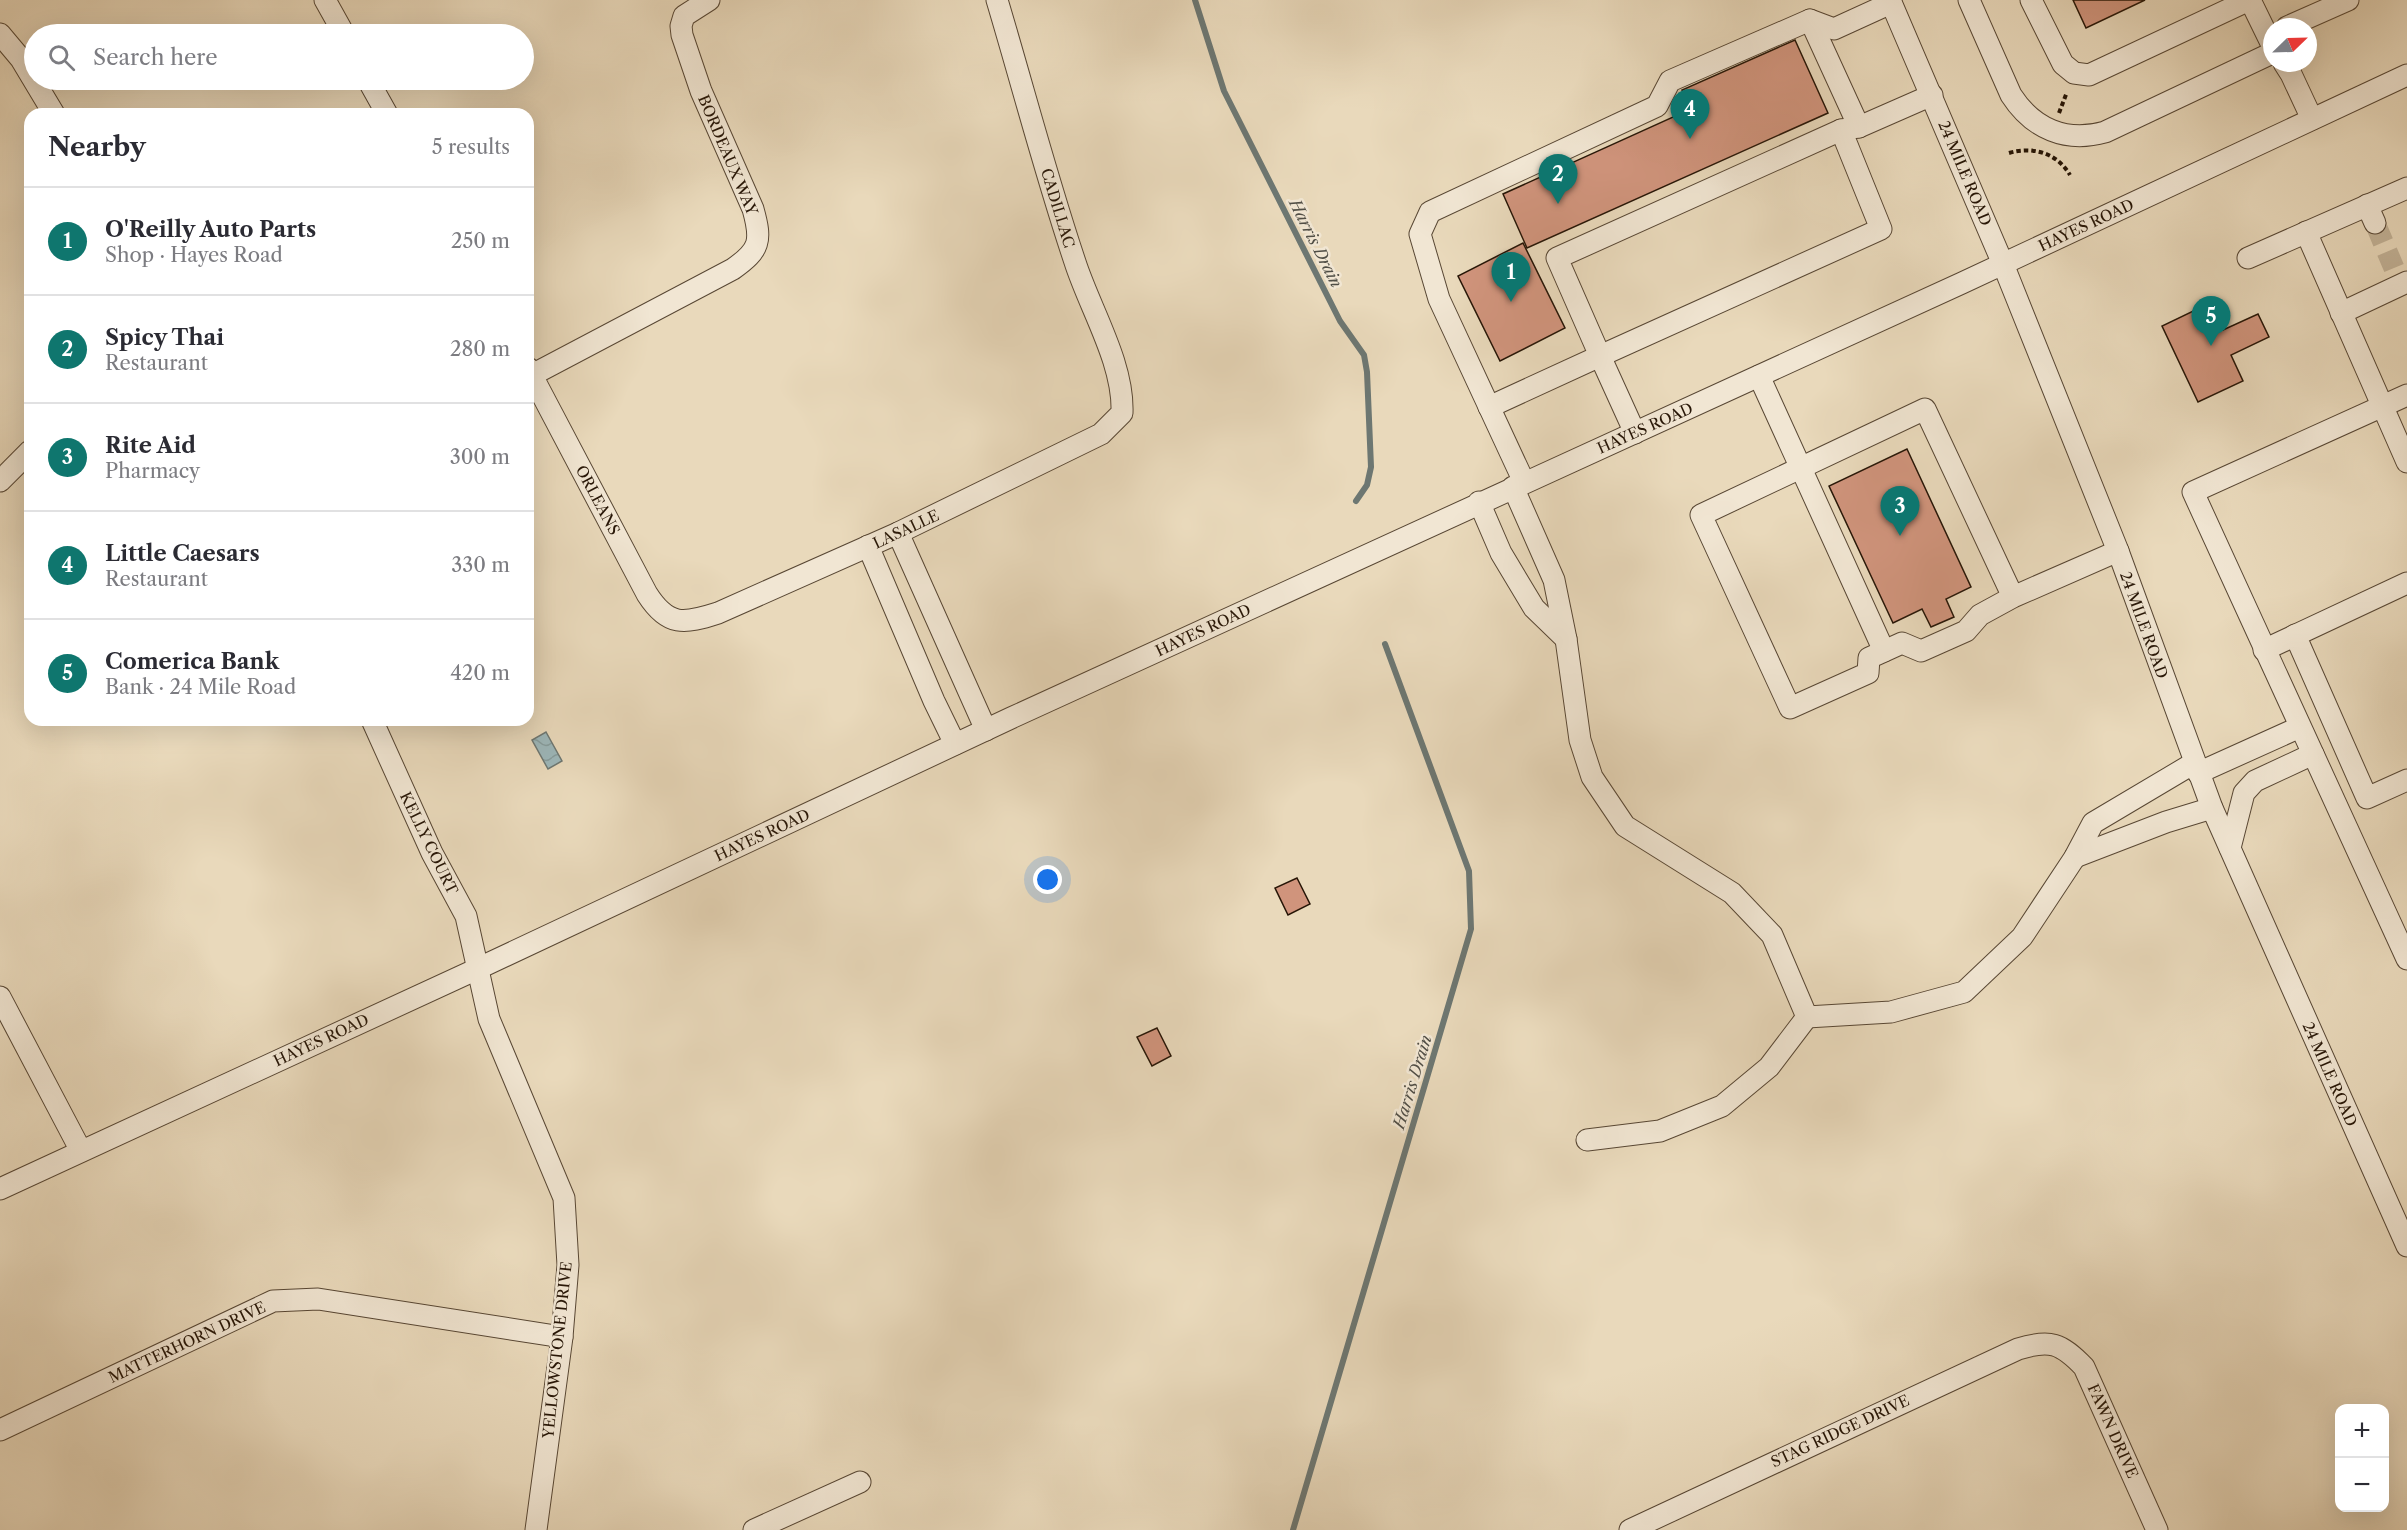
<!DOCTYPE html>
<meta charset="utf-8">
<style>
:root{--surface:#fff;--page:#f2f2f3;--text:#2b2b33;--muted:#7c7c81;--line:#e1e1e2;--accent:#0f766e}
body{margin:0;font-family:"Libre Caslon Text",serif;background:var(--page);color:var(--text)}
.controls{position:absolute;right:18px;bottom:18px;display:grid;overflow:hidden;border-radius:12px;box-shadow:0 6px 24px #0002}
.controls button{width:54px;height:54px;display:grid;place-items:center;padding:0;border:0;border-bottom:2px solid var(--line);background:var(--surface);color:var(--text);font:30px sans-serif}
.compass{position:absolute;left:2263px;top:18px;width:54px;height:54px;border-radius:50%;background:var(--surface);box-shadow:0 6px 24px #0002;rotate:67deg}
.you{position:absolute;left:1048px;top:880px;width:21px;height:21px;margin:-15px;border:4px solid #fff;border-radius:50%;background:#1a73e8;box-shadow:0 0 0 9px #1a73e833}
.badge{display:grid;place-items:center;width:39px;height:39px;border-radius:50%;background:var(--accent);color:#fff;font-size:20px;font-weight:700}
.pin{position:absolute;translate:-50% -50px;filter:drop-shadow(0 2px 3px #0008)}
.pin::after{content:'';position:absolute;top:32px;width:21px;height:18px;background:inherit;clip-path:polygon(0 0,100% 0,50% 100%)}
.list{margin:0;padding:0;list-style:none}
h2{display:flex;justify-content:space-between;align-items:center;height:78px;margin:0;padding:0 24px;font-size:26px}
h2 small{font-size:20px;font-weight:400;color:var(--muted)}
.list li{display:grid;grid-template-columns:39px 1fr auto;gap:18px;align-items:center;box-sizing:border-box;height:108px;padding:0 24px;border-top:2px solid var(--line)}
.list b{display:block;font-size:22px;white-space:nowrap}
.list p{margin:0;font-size:20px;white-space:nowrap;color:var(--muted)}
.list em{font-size:20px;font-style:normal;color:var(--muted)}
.icon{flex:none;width:33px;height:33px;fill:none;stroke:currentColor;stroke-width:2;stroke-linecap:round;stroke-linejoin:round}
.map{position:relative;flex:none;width:2407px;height:1530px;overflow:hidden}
.search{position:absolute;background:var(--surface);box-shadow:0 6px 24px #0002;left:24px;top:24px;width:510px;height:66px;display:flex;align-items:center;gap:15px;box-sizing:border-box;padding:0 21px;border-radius:33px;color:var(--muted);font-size:22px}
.panel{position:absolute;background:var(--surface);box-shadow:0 6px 24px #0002;left:24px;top:108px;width:510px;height:618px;border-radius:18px}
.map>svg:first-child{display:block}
</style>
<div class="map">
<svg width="2407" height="1530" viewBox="0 0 2407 1530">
<defs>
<pattern id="water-waves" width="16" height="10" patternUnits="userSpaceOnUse" patternTransform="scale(1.5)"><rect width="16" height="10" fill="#9cb7ba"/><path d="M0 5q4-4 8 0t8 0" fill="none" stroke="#869d9e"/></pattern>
</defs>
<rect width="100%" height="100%" fill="#e9d9bb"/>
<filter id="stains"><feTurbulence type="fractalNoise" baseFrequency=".00333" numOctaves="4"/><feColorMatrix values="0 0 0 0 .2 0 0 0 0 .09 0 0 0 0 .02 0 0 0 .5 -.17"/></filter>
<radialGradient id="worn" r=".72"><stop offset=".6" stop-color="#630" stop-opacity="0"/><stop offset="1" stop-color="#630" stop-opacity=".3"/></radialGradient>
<!-- water -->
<path fill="url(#water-waves)" stroke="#6d7772" stroke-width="1.5" d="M546,732L562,761L548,769L532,740Z"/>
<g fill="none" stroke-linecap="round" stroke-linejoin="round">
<!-- stream -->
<g stroke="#6d7772" stroke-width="6">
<path d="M1195,0L1224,91L1340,321L1364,355L1367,372L1371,467L1367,485L1356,501"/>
<path d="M1293,1530L1471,929L1469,871L1385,644"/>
</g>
</g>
<!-- building -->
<g fill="#d0947c" stroke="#271607" stroke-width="1.5">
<path d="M2073,0H2145L2086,28Z"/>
<path d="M1795,40L1828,113L1527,248L1503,194L1691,109L1682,90Z"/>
<path d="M1523,243L1565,328L1500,361L1458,276Z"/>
<path d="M2210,303L2223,330L2258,314L2269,337L2231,355L2243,381L2198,402L2162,326Z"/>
<path d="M1907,449L1971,587L1946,599L1954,617L1931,627L1922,609L1893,623L1829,486Z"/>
<path d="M1297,878L1310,904L1288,915L1275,888Z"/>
<path d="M1157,1028L1171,1056L1152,1066L1137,1037Z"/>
</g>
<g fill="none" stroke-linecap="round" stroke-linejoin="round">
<!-- minor-tunnel -->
<path stroke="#c2b297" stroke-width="21" stroke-dasharray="21 10" stroke-linecap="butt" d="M2375,223L2394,268"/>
<!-- minor casing -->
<g stroke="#584734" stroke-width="23">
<g id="minor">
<path d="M325,0L344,34"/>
<path d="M1890,0L2003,264L2118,551L2212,808L2407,1246"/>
<path d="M1969,0L2011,95C2033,129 2066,143 2105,132L2272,53"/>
<path d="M2031,0L2063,64L2074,73L2089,75L2249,0"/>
<path d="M2250,0L2272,45"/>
<path d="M1810,20L1859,127"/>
<path d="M2287,27L2348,0"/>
<path d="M0,34L21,59L54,114"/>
<path d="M2284,63L2291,74L2312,119"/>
<path d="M368,80L387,114"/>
<path d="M2367,205L2375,223"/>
<path d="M2306,232L2407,462"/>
<path d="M2248,258L2407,188"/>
<path d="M2341,313L2407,282"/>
<path d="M528,368L647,594C668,627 684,624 718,613L898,533L1101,434L1122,413C1124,363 1090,309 1075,262C1046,176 1023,87 997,0"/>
<path d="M532,375L733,269C760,250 762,241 753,209L701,91L682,35L681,26L684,16L709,0"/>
<path d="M1759,376L1884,651"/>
<path d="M2407,395L2193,492L2407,959"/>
<path d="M1489,407L1600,356L1557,258L1841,130"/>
<path d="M1635,433L1600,356L1881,229L1841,130L1859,127L1932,95"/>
<path d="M0,481L30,451"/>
<path d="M1524,482L1439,299L1420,234L1430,212L1657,106L1670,81L1810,20L1834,29L1891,3"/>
<path d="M1513,487L1554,580L1566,639L1580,740L1592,777L1625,826L1732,893L1772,935L1807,1017"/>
<path d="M1479,502L1501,553L1534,608L1566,639"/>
<path d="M898,533L986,730"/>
<path d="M868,546L934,701L955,744"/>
<path d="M2013,597L1925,409L1701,515L1790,708L1868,673L1869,658L1902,643L1921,651L1966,631L1980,615L2013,597L2118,551"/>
<path d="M2295,635L2367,798L2407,780"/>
<path d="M2264,650L2407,583"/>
<path d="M372,720L432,853L466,916L489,1019L564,1198L568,1265L562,1337L536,1530"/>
<path d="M2198,773L2300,727"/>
<path d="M2230,848L2244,793L2255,781L2313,754"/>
<path d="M2075,857L2166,822L2212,808"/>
<path d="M0,997L81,1151"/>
<path d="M1807,1017L1891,1012L1964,992L2022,937L2075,857L2093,823L2194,763"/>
<path d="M1587,1140L1660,1131L1722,1106L1769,1067L1807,1017"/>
<path d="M0,1189L477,969L1011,718L1962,283L2407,75"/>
<path d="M0,1430L273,1301L318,1299L562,1337"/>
<path d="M754,1530L860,1482"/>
<path d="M1630,1530L2018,1349C2050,1339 2061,1343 2084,1367L2157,1530"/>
</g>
</g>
<!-- path -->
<g stroke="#271607" stroke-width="4" stroke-dasharray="4.5 3" stroke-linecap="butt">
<path d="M2059,113L2067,92"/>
<path d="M2009,153C2033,146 2057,153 2070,175"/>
</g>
<!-- minor -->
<use href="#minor" stroke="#f1e6d3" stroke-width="21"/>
</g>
<g text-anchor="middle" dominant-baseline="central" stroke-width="5" stroke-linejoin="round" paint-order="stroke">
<!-- street labels -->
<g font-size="15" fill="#271607" stroke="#f1e6d3">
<text transform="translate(728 155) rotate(67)">BORDEAUX WAY</text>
<text transform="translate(1965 173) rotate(67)">24 MILE ROAD</text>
<text transform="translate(1058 208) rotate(73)">CADILLAC</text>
<text transform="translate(2086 225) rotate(-25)">HAYES ROAD</text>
<text transform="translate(1645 428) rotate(-24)">HAYES ROAD</text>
<text transform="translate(598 500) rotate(62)">ORLEANS</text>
<text transform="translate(906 529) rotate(-25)">LASALLE</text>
<text transform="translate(2144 625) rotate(70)">24 MILE ROAD</text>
<text transform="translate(1203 630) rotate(-25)">HAYES ROAD</text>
<text transform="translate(762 835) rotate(-25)">HAYES ROAD</text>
<text transform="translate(429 843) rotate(64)">KELLY COURT</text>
<text transform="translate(321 1040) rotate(-25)">HAYES ROAD</text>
<text transform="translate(2330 1074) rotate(66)">24 MILE ROAD</text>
<text transform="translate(187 1342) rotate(-25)">MATTERHORN DRIVE</text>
<text transform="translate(557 1350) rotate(-84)">YELLOWSTONE DRIVE</text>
<text transform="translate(1840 1431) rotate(-25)">STAG RIDGE DRIVE</text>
<text transform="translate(2113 1431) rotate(66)">FAWN DRIVE</text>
</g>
<!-- water labels -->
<g font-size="16" font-style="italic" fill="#504e46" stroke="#f1e6d3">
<text transform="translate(1316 243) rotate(63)">Harris Drain</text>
<text transform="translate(1412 1082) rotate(-73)">Harris Drain</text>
</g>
</g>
<rect width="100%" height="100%" filter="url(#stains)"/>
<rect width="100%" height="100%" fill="url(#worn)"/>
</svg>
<div class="controls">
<button>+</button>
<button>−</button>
</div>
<svg class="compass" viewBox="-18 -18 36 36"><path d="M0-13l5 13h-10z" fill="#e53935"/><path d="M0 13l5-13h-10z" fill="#7c7c81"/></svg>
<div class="you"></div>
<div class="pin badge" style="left:1511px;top:302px">1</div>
<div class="pin badge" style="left:1558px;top:204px">2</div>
<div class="pin badge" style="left:1900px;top:536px">3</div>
<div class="pin badge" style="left:1690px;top:139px">4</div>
<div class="pin badge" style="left:2211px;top:346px">5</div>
<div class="search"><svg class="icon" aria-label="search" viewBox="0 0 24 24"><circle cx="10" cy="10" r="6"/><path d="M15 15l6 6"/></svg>Search here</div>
<section class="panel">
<h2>Nearby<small>5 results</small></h2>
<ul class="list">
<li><span class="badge">1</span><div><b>O'Reilly Auto Parts</b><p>Shop · Hayes Road</p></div><em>250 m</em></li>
<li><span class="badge">2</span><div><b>Spicy Thai</b><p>Restaurant</p></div><em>280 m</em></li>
<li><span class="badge">3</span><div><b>Rite Aid</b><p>Pharmacy</p></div><em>300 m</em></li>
<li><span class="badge">4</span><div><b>Little Caesars</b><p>Restaurant</p></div><em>330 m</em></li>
<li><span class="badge">5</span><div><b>Comerica Bank</b><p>Bank · 24 Mile Road</p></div><em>420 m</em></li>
</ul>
</section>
</div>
